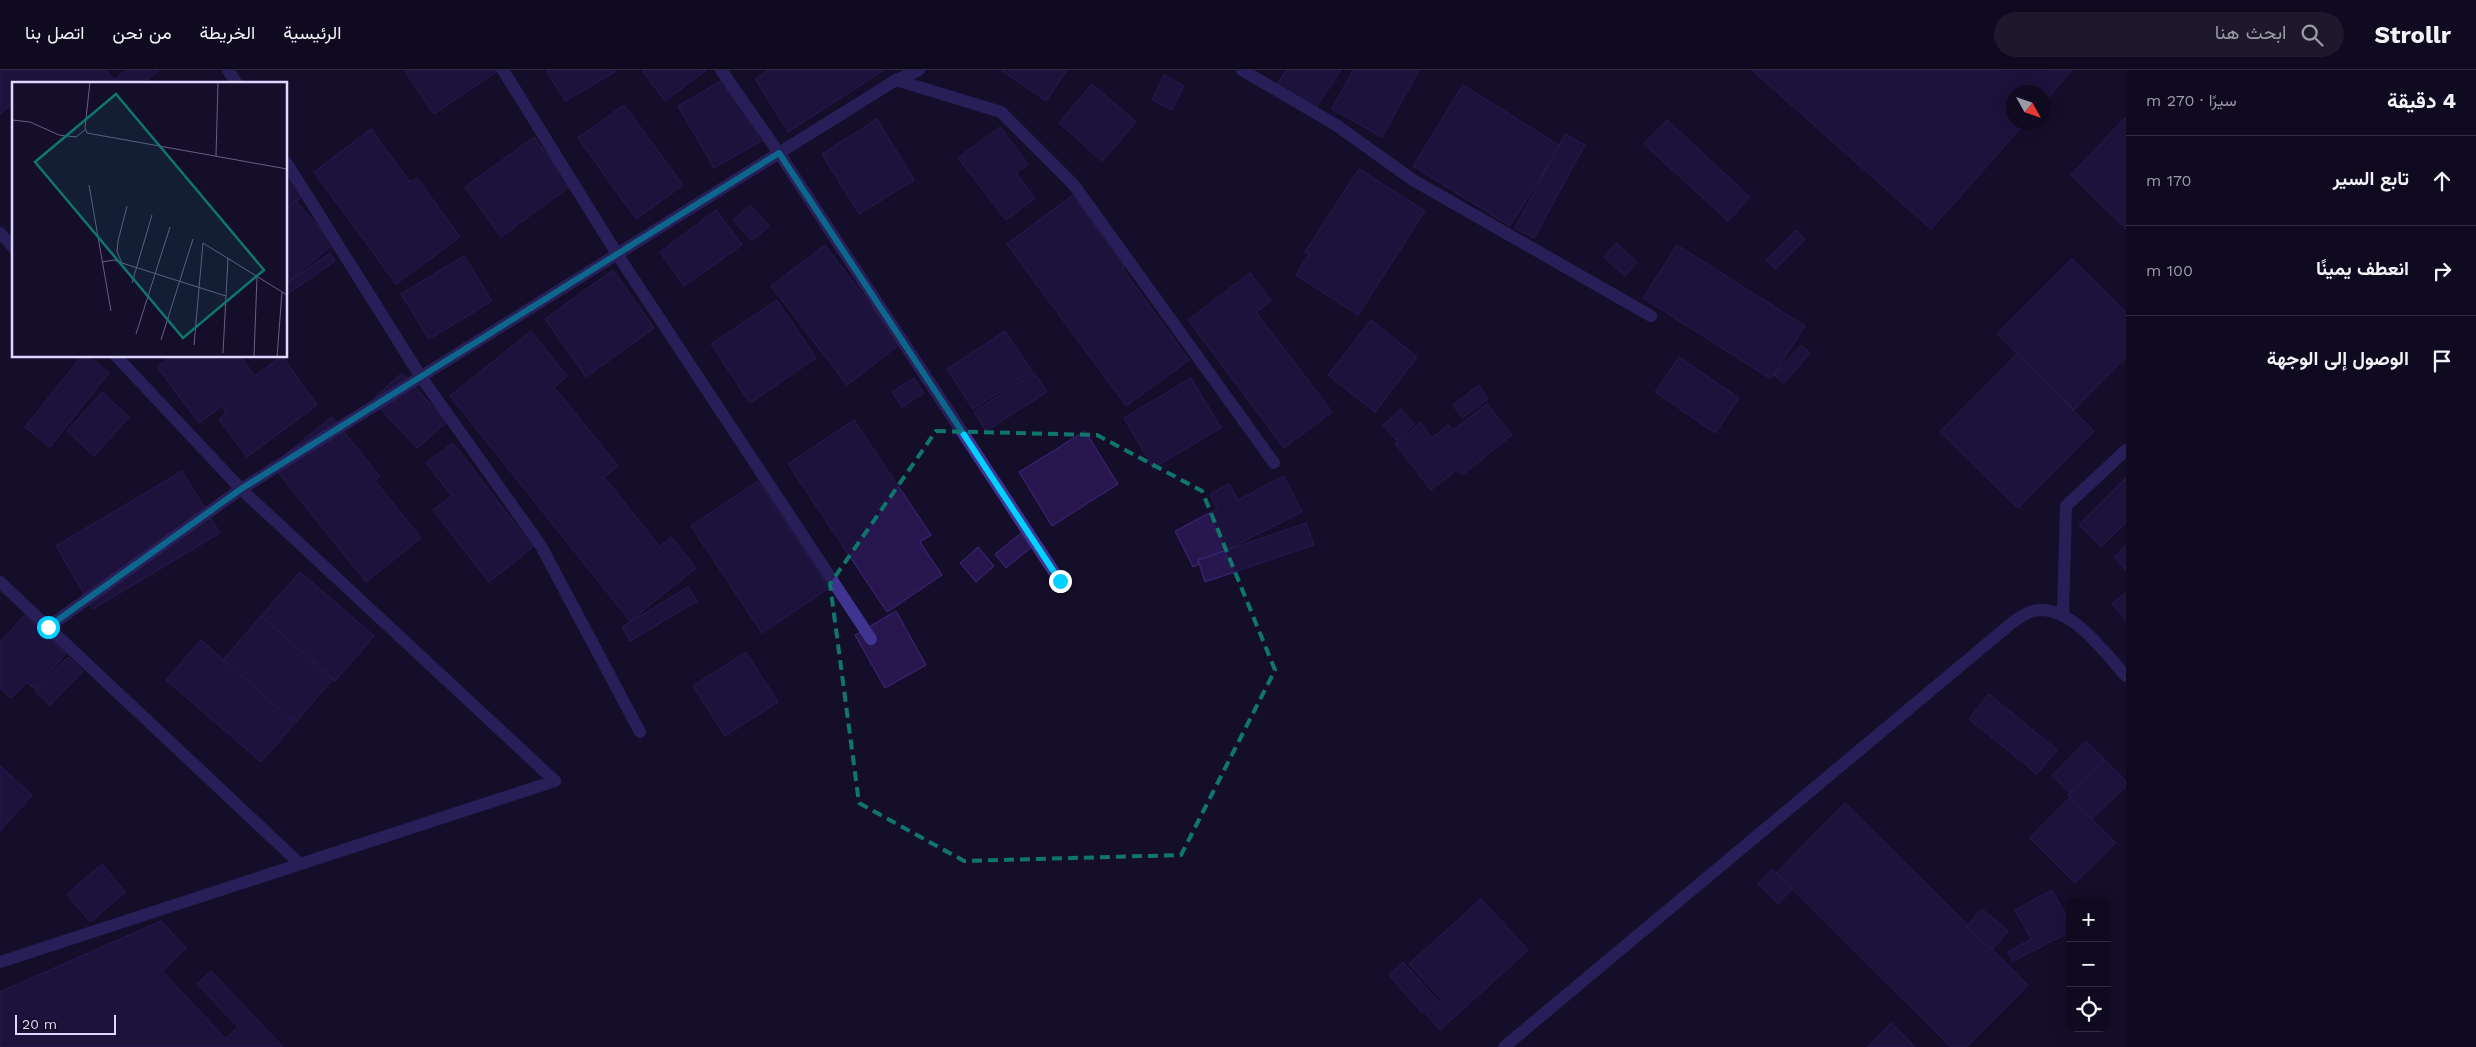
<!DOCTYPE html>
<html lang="ar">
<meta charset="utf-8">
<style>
:root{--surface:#100a20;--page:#1e182d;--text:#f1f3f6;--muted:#9c9aa5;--line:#302b3e}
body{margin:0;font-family:"Work Sans",Vazirmatn,sans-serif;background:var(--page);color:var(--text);direction:rtl}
.controls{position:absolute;right:15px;bottom:15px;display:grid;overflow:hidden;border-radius:10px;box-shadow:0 5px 20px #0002}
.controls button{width:45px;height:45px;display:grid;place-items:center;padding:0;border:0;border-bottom:1px solid var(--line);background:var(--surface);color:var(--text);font:25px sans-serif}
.compass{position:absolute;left:2006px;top:15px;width:45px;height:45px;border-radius:50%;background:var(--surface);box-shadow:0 5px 20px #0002;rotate:130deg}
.scale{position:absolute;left:15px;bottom:12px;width:101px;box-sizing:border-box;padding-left:5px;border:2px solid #dfd7ff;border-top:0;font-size:14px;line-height:18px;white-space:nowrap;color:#dfd7ff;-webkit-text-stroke:4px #150e2b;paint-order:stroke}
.stop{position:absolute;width:15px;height:15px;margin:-11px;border:4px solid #03d1ff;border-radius:50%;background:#fff}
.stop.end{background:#03d1ff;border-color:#fff;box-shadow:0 1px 5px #0008}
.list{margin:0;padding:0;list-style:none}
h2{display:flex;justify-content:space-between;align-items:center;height:65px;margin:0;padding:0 20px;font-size:21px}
h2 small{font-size:16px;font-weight:400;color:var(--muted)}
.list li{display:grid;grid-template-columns:32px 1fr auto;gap:15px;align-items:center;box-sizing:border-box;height:90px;padding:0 20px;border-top:1px solid var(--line)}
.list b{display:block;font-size:19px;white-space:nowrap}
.list em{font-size:16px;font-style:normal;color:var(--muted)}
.icon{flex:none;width:28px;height:28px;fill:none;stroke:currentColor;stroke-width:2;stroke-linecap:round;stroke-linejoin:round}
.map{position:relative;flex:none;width:2126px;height:977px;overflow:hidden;direction:ltr}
header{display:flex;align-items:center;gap:30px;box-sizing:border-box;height:70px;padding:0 25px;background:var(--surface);border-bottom:1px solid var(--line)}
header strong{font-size:24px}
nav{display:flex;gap:28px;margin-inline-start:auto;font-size:18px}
.search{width:350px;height:45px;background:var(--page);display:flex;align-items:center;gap:12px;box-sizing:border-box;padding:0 18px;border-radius:28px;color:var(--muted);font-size:19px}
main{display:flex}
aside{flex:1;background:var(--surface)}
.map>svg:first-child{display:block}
</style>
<header>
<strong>Strollr</strong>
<div class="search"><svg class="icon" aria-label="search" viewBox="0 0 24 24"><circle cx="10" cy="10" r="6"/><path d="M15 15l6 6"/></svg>ابحث هنا</div>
<nav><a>الرئيسية</a><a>الخريطة</a><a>من نحن</a><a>اتصل بنا</a></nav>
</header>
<main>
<aside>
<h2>4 دقيقة<small>سيرًا · 270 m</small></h2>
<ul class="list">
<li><svg class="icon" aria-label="ahead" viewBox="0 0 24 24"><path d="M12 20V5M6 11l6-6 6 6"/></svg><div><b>تابع السير</b></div><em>170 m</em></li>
<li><svg class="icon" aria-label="right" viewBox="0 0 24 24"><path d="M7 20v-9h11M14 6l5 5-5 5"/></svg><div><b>انعطف يمينًا</b></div><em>100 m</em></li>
<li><svg class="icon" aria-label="arrive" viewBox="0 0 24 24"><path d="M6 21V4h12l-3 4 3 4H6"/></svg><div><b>الوصول إلى الوجهة</b></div></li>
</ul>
</aside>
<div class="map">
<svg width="2126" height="977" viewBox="0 0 2126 977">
<rect width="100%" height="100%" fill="#150e2b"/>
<!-- building -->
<g fill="#27174e" stroke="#3f277c">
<path d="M0,0H106L114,10L126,0H159L142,14H14V37L12,34L0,44Z"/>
<path d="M404,0H499L434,44Z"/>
<path d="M546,0H614L615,2L565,31Z"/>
<path d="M642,0H706L665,31Z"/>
<path d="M769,0H884L788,62L755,9Z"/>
<path d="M1001,0H1067L1046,31Z"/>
<path d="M1287,0H1341L1314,40L1277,14Z"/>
<path d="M1353,0H1419L1382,67L1332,39Z"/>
<path d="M1752,0H2072L2044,32V22H2014V52H2026L1931,159Z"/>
<path d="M1164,5L1184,16L1172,40L1152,30Z"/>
<path d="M725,9L761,71L714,98L678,36Z"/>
<path d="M1092,14L1136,52L1102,91L1059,53Z"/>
<path d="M1463,15L1560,76L1510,156L1413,96Z"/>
<path d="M624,35L683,115L636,149L578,68Z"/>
<path d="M2126,47V159L2071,105Z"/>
<path d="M877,49L914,110L859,144L822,84Z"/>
<path d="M1667,50L1750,127L1728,151L1644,74Z"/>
<path d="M1000,57L1028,94L1016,103L1035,128L1006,150L958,88Z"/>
<path d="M371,59L410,112L417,108L460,167L396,214L314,102Z"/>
<path d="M1565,64L1585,75L1534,168L1515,158Z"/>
<path d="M534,67L570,116L501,167L465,117Z"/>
<path d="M1359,99L1425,141L1358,245L1296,205L1309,184L1305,182Z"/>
<path d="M286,102L303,126L286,138Z"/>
<path d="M1073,125L1125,197L1123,199L1189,290L1126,336L1007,174Z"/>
<path d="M296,131L333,174L286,214V140Z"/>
<path d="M750,135L769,156L752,171L733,150Z"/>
<path d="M716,140L742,175L684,216L660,182Z"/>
<path d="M1796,160L1805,169L1775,199L1766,190Z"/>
<path d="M1616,173L1637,192L1625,206L1604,187Z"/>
<path d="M825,175L900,274L847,315L771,216Z"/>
<path d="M1677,175L1805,256L1771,309L1643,228Z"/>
<path d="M330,183L335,191L286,225V214Z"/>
<path d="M464,186L492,231L429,269L401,224Z"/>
<path d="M2072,189L2126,242V287L2074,340L1997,264Z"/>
<path d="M613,200L654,258L586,307L545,249Z"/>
<path d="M1250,203L1271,231L1256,242L1332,342L1284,378L1188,250Z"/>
<path d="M777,230L816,288L750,333L711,274Z"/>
<path d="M1371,250L1417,287L1375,342L1328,305Z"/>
<path d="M531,261L567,306L554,317L618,396L604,407L660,477L671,467L696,498L630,551L450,326Z"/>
<path d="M1005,261L1032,301L973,339L947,299Z"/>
<path d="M1801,275L1810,283L1784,313L1774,305Z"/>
<path d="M2017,284L2094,361L2018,438L1940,362Z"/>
<path d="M82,286H88L109,303L50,377L25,357Z"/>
<path d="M172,286H240L255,306L282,286L317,335L247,387L219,349L226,343L222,336L199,353L157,297Z"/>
<path d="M1679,287L1739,328L1715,363L1655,322Z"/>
<path d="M1034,302L1047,322L986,361L974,342Z"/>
<path d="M402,303L447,352L417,378L372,330Z"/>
<path d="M914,308L924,323L902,337L892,322Z"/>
<path d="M1191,308L1221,358L1153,398L1124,348Z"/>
<path d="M1479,315L1488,329L1462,348L1453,335Z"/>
<path d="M102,322L129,347L94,386L67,361Z"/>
<path d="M1487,334L1512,365L1462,405L1458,399L1431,420L1395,373L1420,353L1432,368L1448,355L1453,360Z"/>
<path d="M1401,339L1414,354L1396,370L1383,355Z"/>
<path d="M332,347L380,407L375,411L421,468L366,512L272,395Z"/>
<path d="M854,350L931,465L920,472L942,505L887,542L788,394Z"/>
<path d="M1085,361L1118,414L1052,456L1019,402Z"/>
<path d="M453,373L533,477L489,512L433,440L452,426L426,393Z"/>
<path d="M182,401L220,463L93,539L56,476Z"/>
<path d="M1284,406L1302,442L1193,497L1175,461L1217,439L1210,424L1229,414L1238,430Z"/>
<path d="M2126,408V452L2101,477L2079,455Z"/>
<path d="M758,411L829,518L762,563L691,456Z"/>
<path d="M1306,453L1314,475L1205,512L1198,490Z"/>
<path d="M1025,460L1035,474L1006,498L995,484Z"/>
<path d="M2126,475V500L2114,487Z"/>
<path d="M978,477L994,496L976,512L960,493Z"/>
<path d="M300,502L374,566L335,611L261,546Z"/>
<path d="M688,517L697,531L630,571L622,557Z"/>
<path d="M2126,522V550L2112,534Z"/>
<path d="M896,541L926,595L885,618L855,565Z"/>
<path d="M25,545L66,584L35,619L27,612L11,628L0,618V572Z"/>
<path d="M261,546L333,609L295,653L223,590Z"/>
<path d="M201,570L295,653L261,692L166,610Z"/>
<path d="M746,582L778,632L725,666L693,616Z"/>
<path d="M68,587L83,601L50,635L35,621Z"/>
<path d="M1989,624L2057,680L2037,704L1969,649Z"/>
<path d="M2086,671L2104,689L2070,723L2052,706Z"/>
<path d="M2104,689L2126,711V716L2092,749L2068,725Z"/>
<path d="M0,696L32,725L0,761Z"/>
<path d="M2070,727L2116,773L2075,813L2030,768Z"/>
<path d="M1845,733L2028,915L1966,977H1951L1776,803Z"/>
<path d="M102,794L125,822L90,852L67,824Z"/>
<path d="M1772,799L1792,819L1778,834L1758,814Z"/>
<path d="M2052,820L2070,852V862L2013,891L2008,882L2031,869L2015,840Z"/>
<path d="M1481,829L1528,880L1440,960L1425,943L1441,929L1409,894Z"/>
<path d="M1982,839L2008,861L1992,880L1966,857Z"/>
<path d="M161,851L186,878L162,901L226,969L238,957L197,914L211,901L283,977H0V922Z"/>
<path d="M1403,892L1437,930L1422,943L1389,905Z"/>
<path d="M1891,953L1915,977H1867Z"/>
</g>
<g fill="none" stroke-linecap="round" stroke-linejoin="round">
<!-- minor -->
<g stroke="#3f348f" stroke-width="12">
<path d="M228,0L237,14"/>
<path d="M503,0L617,184L871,569"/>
<path d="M721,0L779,83L1060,511"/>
<path d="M1242,0L1336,55L1413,110L1651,246"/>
<path d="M896,10L919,0"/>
<path d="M286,92L421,307L541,476L640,662"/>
<path d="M0,163L14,178"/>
<path d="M0,512L300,794"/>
<path d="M2063,544L2066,436L2126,380"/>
<path d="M48,557L241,419L896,10L1001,42L1074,115L1274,393"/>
<path d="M0,892L555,711L241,419L116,286"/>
<path d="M1504,977L2013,552C2018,549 2024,544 2030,542C2067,529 2104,582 2126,606"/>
</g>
</g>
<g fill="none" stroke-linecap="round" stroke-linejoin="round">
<!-- route -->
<path stroke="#03d1ff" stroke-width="6" d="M48,557L241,419L779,83L1060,511"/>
</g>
<!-- marked area -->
<path d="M0 0H2126V977H0ZM936,361L1097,365L1202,421L1275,600L1181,785L964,791L859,733L830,514Z" fill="#150e2b" fill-opacity=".55" fill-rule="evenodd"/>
<path fill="none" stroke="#0f766e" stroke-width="4" stroke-dasharray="10 6" stroke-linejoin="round" d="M936,361L1097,365L1202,421L1275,600L1181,785L964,791L859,733L830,514Z"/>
<!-- overview -->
<g transform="translate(12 12)">
<rect width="275" height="275" fill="#150e2b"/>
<path fill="none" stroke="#665e80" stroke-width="1" d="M78,0L73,46L75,51L275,87M0,38L18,40L47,53L64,55L73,48M204,74L206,0M77,103L99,229M115,124L106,159L105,170L110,181L214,214M90,180L102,178L110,181M120,201L140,133M124,252L158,145M149,258L181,157M182,263L191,161L275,213M211,271L216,176M242,274L245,195M265,275L270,210"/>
<path fill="#0f766e" fill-opacity="0.15" stroke="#0f766e" stroke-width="2.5" d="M104,12L252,188L171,256L23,80Z"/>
<rect width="275" height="275" fill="none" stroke="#dfd7ff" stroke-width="2.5"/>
</g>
</svg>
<div class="controls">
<button>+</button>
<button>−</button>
<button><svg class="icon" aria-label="locate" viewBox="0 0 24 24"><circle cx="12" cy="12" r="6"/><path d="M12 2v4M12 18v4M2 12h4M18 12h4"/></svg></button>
</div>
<svg class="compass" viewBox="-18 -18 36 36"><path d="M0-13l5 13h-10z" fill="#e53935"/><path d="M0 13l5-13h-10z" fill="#9c9aa5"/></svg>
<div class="scale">20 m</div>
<div class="stop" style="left:48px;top:557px"></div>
<div class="stop end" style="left:1060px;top:511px"></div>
</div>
</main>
